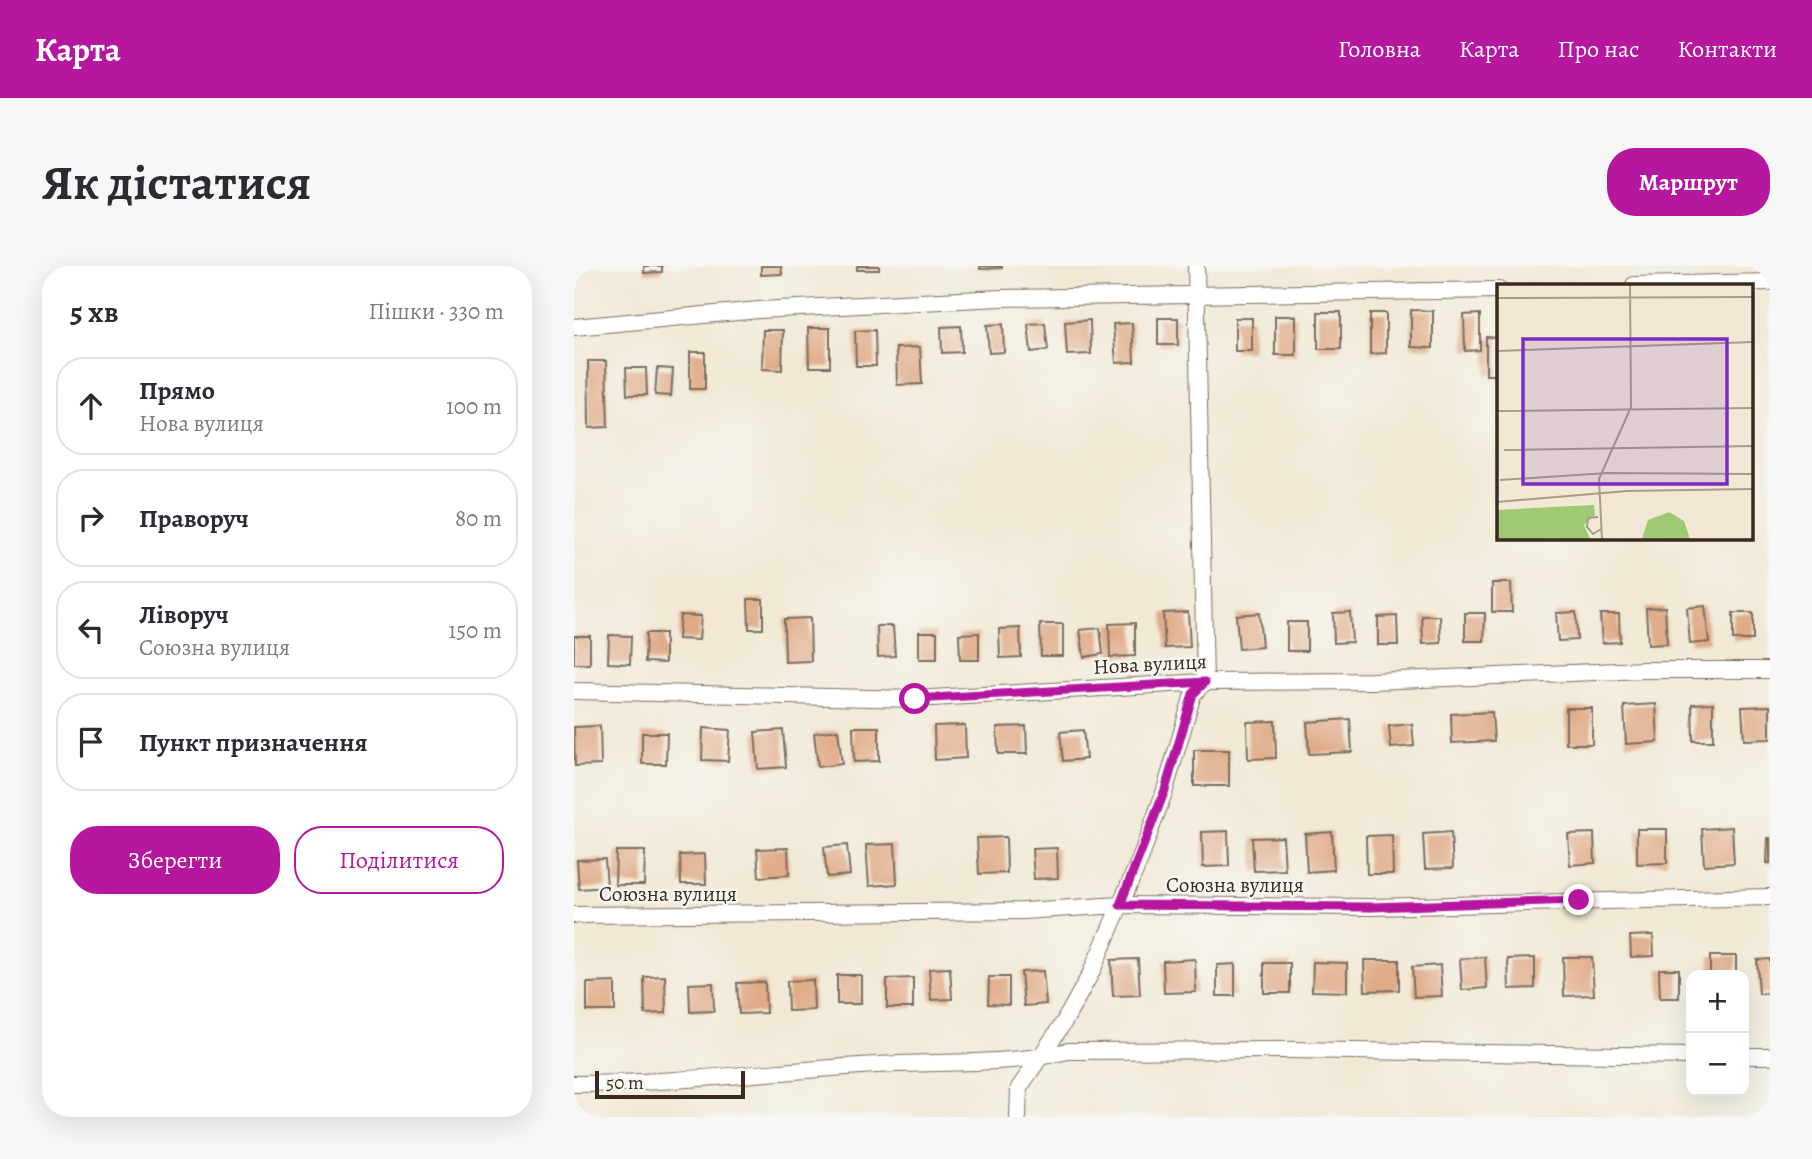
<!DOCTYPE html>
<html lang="uk">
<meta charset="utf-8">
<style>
:root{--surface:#fff;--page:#f7f7f7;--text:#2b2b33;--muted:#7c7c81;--line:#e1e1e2;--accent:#b5179e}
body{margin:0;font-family:Alegreya,serif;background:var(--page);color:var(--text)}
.controls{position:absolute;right:21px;bottom:21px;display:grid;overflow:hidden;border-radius:14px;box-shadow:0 7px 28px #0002}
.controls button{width:63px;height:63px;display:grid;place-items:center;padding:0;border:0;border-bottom:2px solid var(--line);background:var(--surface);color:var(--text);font:35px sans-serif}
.scale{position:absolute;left:21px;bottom:18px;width:150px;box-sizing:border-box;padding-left:7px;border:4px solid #3b2a1e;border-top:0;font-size:19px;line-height:24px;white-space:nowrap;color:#3b2a1e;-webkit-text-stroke:5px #f6f6f2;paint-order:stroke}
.stop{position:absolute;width:21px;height:21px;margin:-16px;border:5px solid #b5179e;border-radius:50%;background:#fff}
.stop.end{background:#b5179e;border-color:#fff;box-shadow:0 2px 7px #0008}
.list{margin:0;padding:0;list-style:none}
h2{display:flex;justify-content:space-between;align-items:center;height:91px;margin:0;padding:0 28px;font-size:30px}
h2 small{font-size:23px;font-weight:400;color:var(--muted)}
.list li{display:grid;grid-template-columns:46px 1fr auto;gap:21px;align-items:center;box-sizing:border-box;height:98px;margin:0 14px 14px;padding:0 14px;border:2px solid var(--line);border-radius:28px}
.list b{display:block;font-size:26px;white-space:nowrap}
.list p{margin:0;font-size:23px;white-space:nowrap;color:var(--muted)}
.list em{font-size:23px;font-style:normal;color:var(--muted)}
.actions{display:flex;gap:14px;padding:21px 28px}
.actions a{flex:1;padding:16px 0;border:2px solid var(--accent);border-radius:28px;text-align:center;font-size:24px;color:var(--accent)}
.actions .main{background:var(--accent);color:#fff}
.icon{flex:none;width:38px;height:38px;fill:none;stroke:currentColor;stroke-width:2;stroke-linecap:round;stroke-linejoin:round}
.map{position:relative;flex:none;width:1196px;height:851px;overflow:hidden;border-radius:28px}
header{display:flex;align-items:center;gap:42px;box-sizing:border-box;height:98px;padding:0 35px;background:var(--accent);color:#fff}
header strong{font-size:33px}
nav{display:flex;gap:38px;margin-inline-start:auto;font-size:24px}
.intro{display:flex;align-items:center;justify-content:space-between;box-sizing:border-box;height:168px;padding:0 42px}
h1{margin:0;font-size:49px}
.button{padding:18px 32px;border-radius:28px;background:var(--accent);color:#fff;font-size:24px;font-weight:700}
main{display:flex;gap:42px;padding:0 42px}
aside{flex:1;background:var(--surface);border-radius:28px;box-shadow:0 7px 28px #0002}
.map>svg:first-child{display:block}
</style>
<header>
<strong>Карта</strong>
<nav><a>Головна</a><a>Карта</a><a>Про нас</a><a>Контакти</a></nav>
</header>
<div class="intro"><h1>Як дістатися</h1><a class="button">Маршрут</a></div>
<main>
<aside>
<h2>5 хв<small>Пішки · 330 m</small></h2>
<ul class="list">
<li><svg class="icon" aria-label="ahead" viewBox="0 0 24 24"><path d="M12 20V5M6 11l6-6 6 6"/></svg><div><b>Прямо</b><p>Нова вулиця</p></div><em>100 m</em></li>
<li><svg class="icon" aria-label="right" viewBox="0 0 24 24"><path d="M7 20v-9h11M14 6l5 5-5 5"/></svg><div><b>Праворуч</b></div><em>80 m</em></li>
<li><svg class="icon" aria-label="left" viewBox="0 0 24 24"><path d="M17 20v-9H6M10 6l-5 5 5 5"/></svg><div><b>Ліворуч</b><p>Союзна вулиця</p></div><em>150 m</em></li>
<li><svg class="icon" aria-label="arrive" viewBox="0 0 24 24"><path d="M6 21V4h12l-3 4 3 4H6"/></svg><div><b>Пункт призначення</b></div></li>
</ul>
<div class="actions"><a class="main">Зберегти</a><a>Поділитися</a></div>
</aside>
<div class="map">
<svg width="1196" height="851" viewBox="0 0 1196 851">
<rect width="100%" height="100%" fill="#f6f6f2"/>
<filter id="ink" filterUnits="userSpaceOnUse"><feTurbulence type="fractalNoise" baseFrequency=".0143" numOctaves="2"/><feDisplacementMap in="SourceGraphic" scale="14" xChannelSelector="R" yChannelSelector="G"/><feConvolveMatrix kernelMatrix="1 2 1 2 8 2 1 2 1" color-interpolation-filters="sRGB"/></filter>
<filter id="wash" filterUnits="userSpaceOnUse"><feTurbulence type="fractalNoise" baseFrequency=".00686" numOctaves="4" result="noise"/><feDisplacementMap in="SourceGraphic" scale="28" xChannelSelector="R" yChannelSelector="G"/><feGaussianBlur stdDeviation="1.57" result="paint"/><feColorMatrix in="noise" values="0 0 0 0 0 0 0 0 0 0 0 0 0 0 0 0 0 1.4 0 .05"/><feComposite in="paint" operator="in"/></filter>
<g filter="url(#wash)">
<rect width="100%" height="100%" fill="#f1e9d5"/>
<g id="blocks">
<!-- building -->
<g fill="#e0ab87">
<path d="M70,0H88V6L70,7Z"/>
<path d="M187,0H207L208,8L187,9Z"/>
<rect x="283" y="0" width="22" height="4"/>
<path d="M406,0H428V2L406,3Z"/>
<path d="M837,44L859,45V82L837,81Z"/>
<rect x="744" y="46" width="23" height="37"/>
<path d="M796,47H812V87L796,88Z"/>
<path d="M906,48V84L891,85L890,49Z"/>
<rect x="701" y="50" width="21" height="39"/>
<rect x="584" y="52" width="20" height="27"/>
<rect x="661" y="52" width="17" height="33"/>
<path d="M516,54L517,88L493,89L491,56Z"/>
<path d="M471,57L474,84L457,86L454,58Z"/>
<path d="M558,57L560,96L542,97L539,58Z"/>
<path d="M429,58L430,86L415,87L413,59Z"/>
<path d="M387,60L388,86L368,87L367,61Z"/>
<path d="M234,62H256V101H235Z"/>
<path d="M189,64H209L208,104L188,103Z"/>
<path d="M301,64L302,100H282L281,65Z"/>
<path d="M912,71L924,72V109H912Z"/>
<path d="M346,81L348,118L323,119L322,82Z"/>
<rect x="116" y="86" width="15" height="37"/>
<path d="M14,95H32L34,161L15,162Z"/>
<path d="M52,102H72L73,129H53Z"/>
<path d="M83,102L99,103L97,130L81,129Z"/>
<path d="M918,317H937L938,346H918Z"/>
<path d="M174,333H189V363H175Z"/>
<path d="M1131,340L1135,376L1116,378L1113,342Z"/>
<path d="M1091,341L1093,378L1074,379L1072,342Z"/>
<path d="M614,346L616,381L591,382L589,347Z"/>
<path d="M776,346L778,376L760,377L759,347Z"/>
<path d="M1002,346L1003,374L984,375L982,347Z"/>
<path d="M685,347L688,381L665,383L662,349Z"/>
<path d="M891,347H911L910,375H891Z"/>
<rect x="1159" y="347" width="20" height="27"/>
<path d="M1026,348H1045L1046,376L1028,377Z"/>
<path d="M106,349L127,350L125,374L104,373Z"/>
<path d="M823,350L824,379H804V351Z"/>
<path d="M848,350H866L867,377L849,378Z"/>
<path d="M236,352L237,395L211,396L210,353Z"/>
<rect x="713" y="356" width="20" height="29"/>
<path d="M561,357V390L536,391L535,358Z"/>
<path d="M466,358H489V390H467Z"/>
<path d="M303,360H319L321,390L304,391Z"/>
<path d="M446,362L447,391L426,392L425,363Z"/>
<path d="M526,362L529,388L510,391L506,364Z"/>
<rect x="345" y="366" width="18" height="27"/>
<path d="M72,367H91V397L71,396Z"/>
<path d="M405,367V394H386L385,368Z"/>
<path d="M35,369L57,370L56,398L34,397Z"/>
<rect x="0" y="370" width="16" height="28"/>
<path d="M1139,437V475H1119L1118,438Z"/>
<path d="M1082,438L1084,476L1052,478L1050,440Z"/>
<path d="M1196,440V473L1170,474L1168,441Z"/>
<rect x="992" y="442" width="26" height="36"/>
<path d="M918,446L920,475L878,477L877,448Z"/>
<path d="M776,453L778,486L735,488L733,456Z"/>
<path d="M701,455L702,492L674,493L673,456Z"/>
<path d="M838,458L840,480L817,482L815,460Z"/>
<path d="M391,459L392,492L361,494L360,460Z"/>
<path d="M26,460L27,499L1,500L0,461Z"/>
<path d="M452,460L453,488H424L423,461Z"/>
<path d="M279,461H305V495L280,496Z"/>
<path d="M129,462L156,464L154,495L128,494Z"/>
<path d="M209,464L212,501L184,503L181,466Z"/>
<path d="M264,464L268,498L244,501L240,467Z"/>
<path d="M509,464L512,493L489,495L486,466Z"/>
<path d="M68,467H93L92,498H68Z"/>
<rect x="620" y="484" width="35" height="36"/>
<path d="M1158,561L1160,597L1130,599L1128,563Z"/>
<path d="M1063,563H1093V597L1063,598Z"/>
<path d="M654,565L655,600L629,601L628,566Z"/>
<path d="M758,566L760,604L733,606L731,568Z"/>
<path d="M877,566L879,602L851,603L849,568Z"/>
<path d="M1020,567L1021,597L996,599L994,568Z"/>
<path d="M818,569L819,608H793L792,570Z"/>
<path d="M432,571L433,607L405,608L403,572Z"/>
<path d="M709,571L711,604L680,605L678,572Z"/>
<path d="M1194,572H1196V597H1193Z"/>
<path d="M321,578L323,618L295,620L292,579Z"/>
<path d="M273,579L276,609L253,611L250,581Z"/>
<path d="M214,582L215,609L185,611L183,583Z"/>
<path d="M483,582L484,612L460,613L458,583Z"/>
<path d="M42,585H71L70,619H41Z"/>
<path d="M131,588L132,618H107L106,589Z"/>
<path d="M31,593L33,621L5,623L3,594Z"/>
<path d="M1079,669L1080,690L1057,691L1056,670Z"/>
<rect x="1136" y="690" width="26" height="19"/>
<path d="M911,691L913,722L888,724L886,693Z"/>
<path d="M989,691H1018L1020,729L990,730Z"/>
<path d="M961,692V722L935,723L934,693Z"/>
<path d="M564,693L566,729L539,730L537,694Z"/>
<path d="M621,693L622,726L590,727L589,695Z"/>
<path d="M1196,693V727L1185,728L1183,694Z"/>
<path d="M790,694H825V724L791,725Z"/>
<path d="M739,696L773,697V726L738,725Z"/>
<rect x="690" y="697" width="26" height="30"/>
<path d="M661,698V730H643V699Z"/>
<path d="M866,699L868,730L840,731L838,701Z"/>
<path d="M376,702L378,733L357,734L355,703Z"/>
<path d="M1085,703H1105V732H1086Z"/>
<path d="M469,705L472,738L450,740L447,706Z"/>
<rect x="263" y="709" width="24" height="29"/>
<path d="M91,710L92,747L71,748L70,711Z"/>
<path d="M415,711H435V739L414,738Z"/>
<path d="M339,712V742H313V713Z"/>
<path d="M239,714L240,744L214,745L213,715Z"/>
<path d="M41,716V745H13V717Z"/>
<path d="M191,716L192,747L165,748L163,717Z"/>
<path d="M139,717L140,745L116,746L115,718Z"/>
</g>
</g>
</g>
<g filter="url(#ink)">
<use href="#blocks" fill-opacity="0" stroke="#7b6d5e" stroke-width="2"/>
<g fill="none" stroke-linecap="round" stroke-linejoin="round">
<!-- street casing -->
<g stroke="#7b6d5e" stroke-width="18">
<g id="street">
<path d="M1060,19L1196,16"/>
<path d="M0,61L185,44L427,32L925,24"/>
<path d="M0,425L341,433L631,416L799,415L1070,404H1196"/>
<path d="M0,649L449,645L546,639L797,641L1196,631"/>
<path d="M1170,790H1196"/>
<path d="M0,818C101,817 202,805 303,799C365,795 433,800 494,785L714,784L1117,790"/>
<path d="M444,851L445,822L490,756L517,707L566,593L591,524L619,428L631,416L622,0"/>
</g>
</g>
<!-- street -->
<use href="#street" stroke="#fff" stroke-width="16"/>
</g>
</g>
<g fill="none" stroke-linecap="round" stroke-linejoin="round" filter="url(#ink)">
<!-- route -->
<path stroke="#b5179e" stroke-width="9" d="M341,433L631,416L619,428L591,524L546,639L797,641L1005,634"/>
</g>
<g text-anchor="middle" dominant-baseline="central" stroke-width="5" stroke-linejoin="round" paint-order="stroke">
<!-- street labels -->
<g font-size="21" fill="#3b2a1e" stroke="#f6f6f2">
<text transform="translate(576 398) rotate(-3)">Нова вулиця</text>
<text x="661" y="619">Союзна вулиця</text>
<text x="94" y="628">Союзна вулиця</text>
</g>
</g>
<!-- overview -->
<g transform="translate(923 18)">
<rect width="256" height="256" fill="#f1e9d5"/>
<path d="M172,228L187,237L193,255H145L151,236Z" fill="#a0c974"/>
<path d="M97,221L98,231L87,241L93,255H0V226Z" fill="#a0c974"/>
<path fill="none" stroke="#a89d8c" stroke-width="2" d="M0,14L256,13M0,67L256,58M0,127L256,124M7,166L256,162M3,196L110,189L256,190M0,218L130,207L256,205M101,233L91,234L90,243L96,250L104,245M105,255L102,195L134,123L133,0"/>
<path fill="#7b2cbf" fill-opacity="0.15" stroke="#7b2cbf" stroke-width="3.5" d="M26,55H230V200H26Z"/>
<rect width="256" height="256" fill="none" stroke="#3b2a1e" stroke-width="3.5"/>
</g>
</svg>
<div class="controls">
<button>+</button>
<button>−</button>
</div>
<div class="scale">50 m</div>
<div class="stop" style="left:341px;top:433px"></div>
<div class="stop end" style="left:1005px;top:634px"></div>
</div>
</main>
